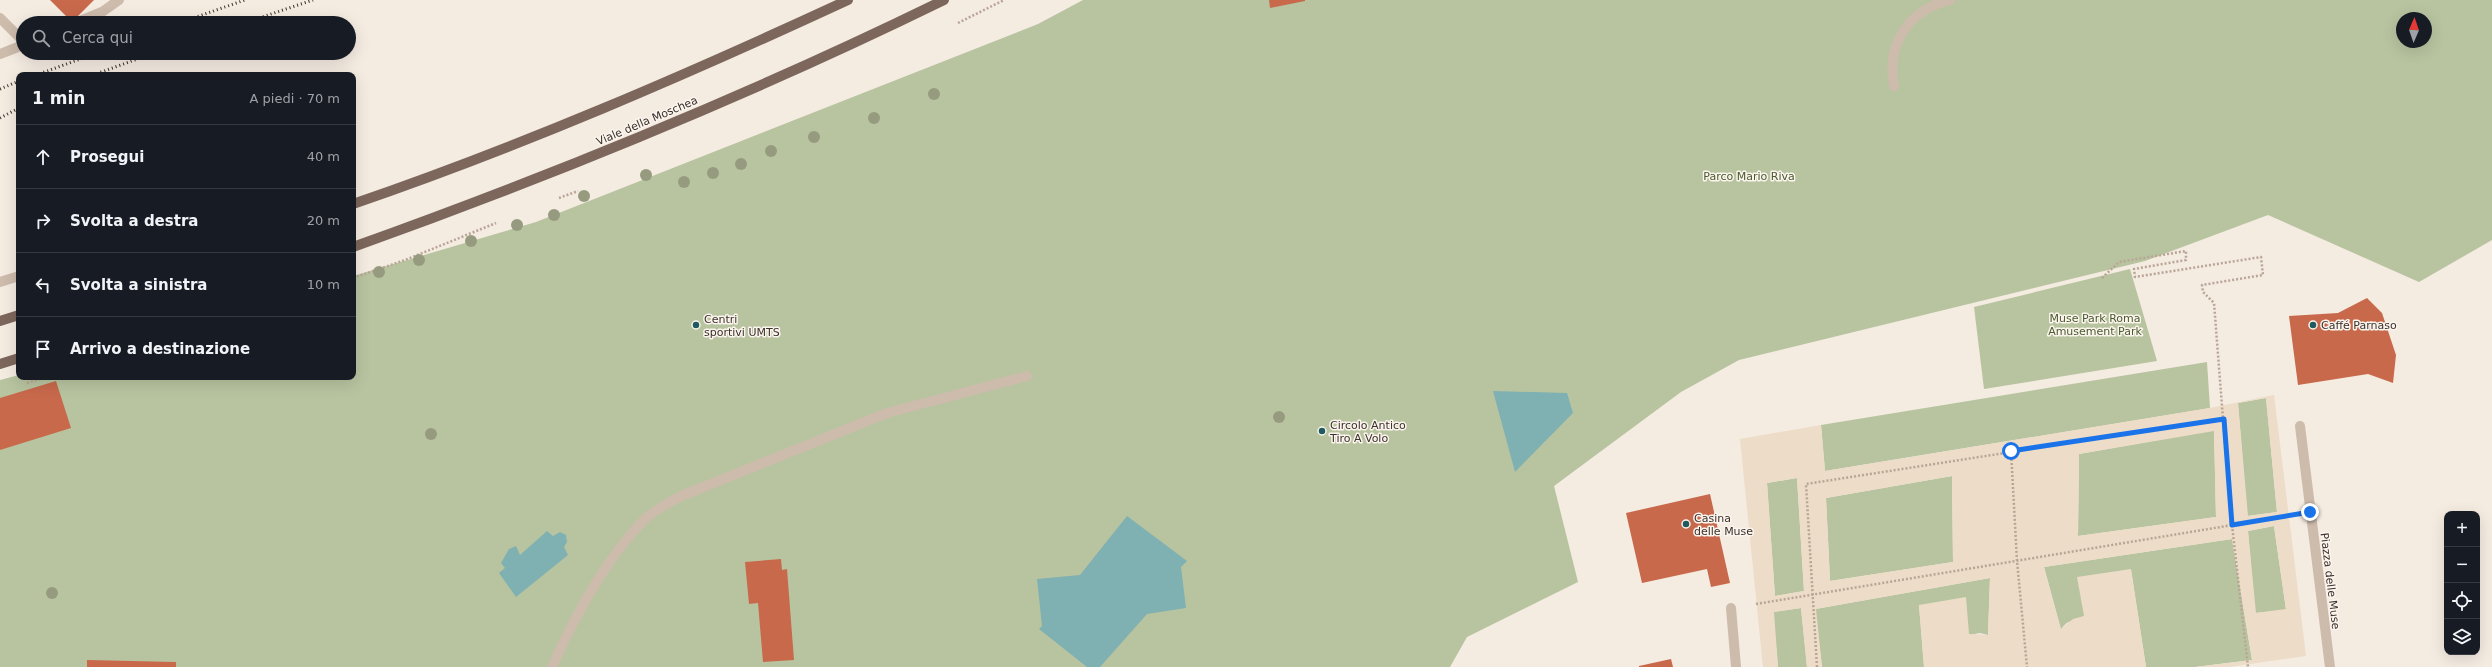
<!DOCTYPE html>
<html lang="it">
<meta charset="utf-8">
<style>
:root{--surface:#171b24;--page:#242831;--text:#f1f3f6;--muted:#9ea1a6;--line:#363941}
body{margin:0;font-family:"DejaVu Sans",sans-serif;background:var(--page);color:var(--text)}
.controls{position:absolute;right:12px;bottom:12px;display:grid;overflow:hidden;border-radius:8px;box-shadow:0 4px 16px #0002}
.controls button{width:36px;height:36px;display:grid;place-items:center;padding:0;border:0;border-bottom:1px solid var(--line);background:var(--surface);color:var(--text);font:20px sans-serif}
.compass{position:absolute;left:2396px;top:12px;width:36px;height:36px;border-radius:50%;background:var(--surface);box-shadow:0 4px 16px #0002;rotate:2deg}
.stop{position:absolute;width:12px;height:12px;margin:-9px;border:3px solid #1a73e8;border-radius:50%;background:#fff}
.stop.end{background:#1a73e8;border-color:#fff;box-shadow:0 1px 4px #0008}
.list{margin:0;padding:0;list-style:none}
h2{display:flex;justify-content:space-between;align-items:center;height:52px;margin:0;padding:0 16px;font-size:17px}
h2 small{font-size:13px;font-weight:400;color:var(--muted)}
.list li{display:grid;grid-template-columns:26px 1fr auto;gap:12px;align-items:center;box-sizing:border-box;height:64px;padding:0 16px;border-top:1px solid var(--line)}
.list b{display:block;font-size:15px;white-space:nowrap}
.list em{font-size:13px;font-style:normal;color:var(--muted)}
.icon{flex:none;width:22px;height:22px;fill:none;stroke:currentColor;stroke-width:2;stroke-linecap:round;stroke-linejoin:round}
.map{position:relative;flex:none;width:2492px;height:667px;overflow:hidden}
.search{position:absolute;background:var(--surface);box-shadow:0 4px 16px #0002;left:16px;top:16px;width:340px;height:44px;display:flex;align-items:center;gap:10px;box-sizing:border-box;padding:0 14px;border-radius:22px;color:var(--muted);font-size:15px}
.panel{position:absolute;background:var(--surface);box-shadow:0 4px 16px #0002;left:16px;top:72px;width:340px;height:308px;border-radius:8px}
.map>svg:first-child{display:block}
</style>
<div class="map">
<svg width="2492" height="667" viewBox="0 0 2492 667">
<rect width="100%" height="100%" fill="#f4ebe1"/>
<!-- green -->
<g fill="#b8c4a0" fill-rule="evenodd">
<path d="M1083,0H2492V240L2419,282L2268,215L2145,261L1739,360L1681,392L1554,486L1578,582L1467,637L1450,667H0V380L19,375V377H353V276L536,222L1038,24ZM2402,18H2426V42H2402Z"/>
<path d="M2130,269L2157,361L1984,389L1974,307Z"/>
<path d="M2207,362L2210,408L1825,471L1821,425Z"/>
<path d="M2266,398L2277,512L2247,516L2238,403Z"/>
<path d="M2214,430L2216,517L2078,536L2079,454Z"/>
<path d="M1952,476L1953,562L1830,581L1826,498Z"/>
<path d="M1797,478L1804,591L1775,596L1767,483Z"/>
<path d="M2274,526L2286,610L2255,613L2248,531Z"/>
<path d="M2232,539L2252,660L2195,667H2146L2131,570C2121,580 2094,611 2084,616C2074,622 2067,619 2061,630L2044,567Z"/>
<path d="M1990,578L1988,635L1980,633L1969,635L1919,605L1924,667H1822L1815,609Z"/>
<path d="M1801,608L1807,667H1778L1773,612Z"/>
</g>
<!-- plaza -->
<path fill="#ecdcc8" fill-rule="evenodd" d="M2274,395L2306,656L2229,667H2195L2252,660L2232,539L2044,567L2061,629L2073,619L2084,616L2077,577L2131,569L2146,667H1924L1919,605L1966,597L1969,634L1988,635L1990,578L1816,609L1822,667H1807L1801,608L1774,612L1778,667H1763L1740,439L1821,425L1825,471L2210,408ZM2266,398L2277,512L2248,516L2238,403ZM2214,431L2216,517L2078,536L2079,454ZM1952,476L1953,562L1830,581L1826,498ZM1797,478L1804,591L1775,596L1767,483ZM2274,526L2286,609L2256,613L2248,531Z"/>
<!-- water -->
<g fill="#7fb0b2">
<path d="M1493,391L1567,393L1573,413L1515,472Z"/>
<path d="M1127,516L1187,561L1181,567L1186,608L1147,614L1100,667H1087L1039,629L1042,626L1037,579L1080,575Z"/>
<path d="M547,531L553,536L560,532L566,535L567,542L564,547L568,555L516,597L499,573L505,568L501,563L509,549L516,546L520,555Z"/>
</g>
<!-- building -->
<g fill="#c8694b">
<path d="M50,0H94L72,22Z"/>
<path d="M1269,0H1305V1L1270,8Z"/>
<path d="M2367,298L2382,313L2396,355L2393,383L2368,374L2298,385L2289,316L2338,313Z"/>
<path d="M56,381L71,428L0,450V398Z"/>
<path d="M1710,494L1730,583L1711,587L1707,569L1642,583L1626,513Z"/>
<path d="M781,559L782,570L787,569L794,660L763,662L758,603L749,604L745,562Z"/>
<path d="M1671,659L1673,667H1639V666Z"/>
<path d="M87,660L176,662V667H87Z"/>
</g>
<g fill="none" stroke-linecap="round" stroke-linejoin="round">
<!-- path -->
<g stroke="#b9a596" stroke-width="2.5" stroke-dasharray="2 2" stroke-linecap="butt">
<path d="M958,23L1004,0"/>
<path d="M559,198L578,191"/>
<path d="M353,278L405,260L496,223"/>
<path d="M2102,278L2119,262L2186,251V260L2134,269L2135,277L2261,257L2263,275L2202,285L2203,292L2214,303L2223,419"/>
<path d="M27,383L47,377"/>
<path d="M2011,451L2017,561L2027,667"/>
<path d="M1756,604L2287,516"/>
<path d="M1817,667L1806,484L2223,419L2232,525L2248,667"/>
</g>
<!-- minor -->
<g stroke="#cdbbac" stroke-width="10">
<path d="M0,18L23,41"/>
<path d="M75,23L102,12L119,0"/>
<path d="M0,54L23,45"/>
<path d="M1894,86C1886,45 1908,10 1950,0"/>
<path d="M0,282L19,276"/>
<path d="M2300,426L2330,667"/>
<path d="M1731,608L1736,667"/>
<path d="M552,667C574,618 605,560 643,521C654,510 668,503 681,496L887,413L1027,376"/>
</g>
<!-- major -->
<g stroke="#7d675c" stroke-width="10">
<path d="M353,204C522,146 686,75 848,0"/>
<path d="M353,247C554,175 752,94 944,0"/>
<path d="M0,321L19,315"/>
<path d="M0,364L19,358"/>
</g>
<!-- rail -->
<g stroke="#3b302b" stroke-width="3" stroke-dasharray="1 3" stroke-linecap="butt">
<path d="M179,23L245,0"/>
<path d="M244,23L313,0"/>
<path d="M36,75L97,53"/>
<path d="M93,75L154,53"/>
<path d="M0,89L19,81"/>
<path d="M0,118L19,108"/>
</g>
</g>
<!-- trees -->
<g fill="#969b7f">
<circle cx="934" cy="94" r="6"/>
<circle cx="874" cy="118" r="6"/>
<circle cx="814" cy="137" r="6"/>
<circle cx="771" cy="151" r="6"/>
<circle cx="741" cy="164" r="6"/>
<circle cx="713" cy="173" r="6"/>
<circle cx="646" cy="175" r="6"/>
<circle cx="684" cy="182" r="6"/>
<circle cx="584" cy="196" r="6"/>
<circle cx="554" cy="215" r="6"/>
<circle cx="517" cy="225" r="6"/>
<circle cx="471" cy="241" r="6"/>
<circle cx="419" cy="260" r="6"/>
<circle cx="379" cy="272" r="6"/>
<circle cx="1279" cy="417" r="6"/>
<circle cx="431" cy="434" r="6"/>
<circle cx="52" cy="593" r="6"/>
</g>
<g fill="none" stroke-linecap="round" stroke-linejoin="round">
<!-- route -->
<path stroke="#1a73e8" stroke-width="5" d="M2011,451L2224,419L2232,525L2310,512"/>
</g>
<!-- markers -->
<g fill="#1f5a5e" stroke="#fbf5ee" stroke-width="1.5">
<circle cx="696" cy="325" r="4"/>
<circle cx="2313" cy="325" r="4"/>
<circle cx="1322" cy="431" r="4"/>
<circle cx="1686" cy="524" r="4"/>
</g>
<g text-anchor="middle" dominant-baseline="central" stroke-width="3" stroke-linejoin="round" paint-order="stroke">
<!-- street labels -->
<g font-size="11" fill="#3b302b" stroke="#fbf5ee">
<text transform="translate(647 121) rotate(-23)">Viale della Moschea</text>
<text transform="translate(2330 581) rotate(83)">Piazza delle Muse</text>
</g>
<!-- park labels -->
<g font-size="11" fill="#4a5a2e" stroke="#fbf5ee">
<text x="1749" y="176">Parco Mario Riva</text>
<text x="2095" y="318">Muse Park Roma<tspan x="2095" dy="13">Amusement Park</tspan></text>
</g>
<!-- poi labels -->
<g font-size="11" fill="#3b302b" stroke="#fbf5ee" text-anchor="start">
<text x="704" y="319">Centri<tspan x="704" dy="13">sportivi UMTS</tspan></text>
<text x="2321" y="325">Caffé Parnaso</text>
<text x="1330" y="425">Circolo Antico<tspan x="1330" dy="13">Tiro A Volo</tspan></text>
<text x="1694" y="518">Casina<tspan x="1694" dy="13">delle Muse</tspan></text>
</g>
</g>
</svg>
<div class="controls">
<button>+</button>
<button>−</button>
<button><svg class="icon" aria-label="locate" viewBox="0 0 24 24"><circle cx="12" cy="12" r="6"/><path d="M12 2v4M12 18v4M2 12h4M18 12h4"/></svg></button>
<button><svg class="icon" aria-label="layers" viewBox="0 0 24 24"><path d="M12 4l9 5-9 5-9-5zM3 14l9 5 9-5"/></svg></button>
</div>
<svg class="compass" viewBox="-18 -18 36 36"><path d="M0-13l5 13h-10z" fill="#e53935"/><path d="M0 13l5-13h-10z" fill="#9ea1a6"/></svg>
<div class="stop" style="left:2011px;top:451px"></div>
<div class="stop end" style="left:2310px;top:512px"></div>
<div class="search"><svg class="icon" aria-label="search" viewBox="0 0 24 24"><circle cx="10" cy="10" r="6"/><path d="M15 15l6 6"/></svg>Cerca qui</div>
<section class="panel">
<h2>1 min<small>A piedi · 70 m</small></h2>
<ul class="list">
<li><svg class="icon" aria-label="ahead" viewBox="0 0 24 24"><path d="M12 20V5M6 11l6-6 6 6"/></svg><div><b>Prosegui</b></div><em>40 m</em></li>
<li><svg class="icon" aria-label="right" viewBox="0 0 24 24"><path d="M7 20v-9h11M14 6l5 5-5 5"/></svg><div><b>Svolta a destra</b></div><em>20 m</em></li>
<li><svg class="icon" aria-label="left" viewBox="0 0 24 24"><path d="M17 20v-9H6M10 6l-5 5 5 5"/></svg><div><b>Svolta a sinistra</b></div><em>10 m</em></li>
<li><svg class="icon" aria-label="arrive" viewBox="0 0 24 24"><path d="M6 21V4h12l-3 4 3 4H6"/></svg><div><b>Arrivo a destinazione</b></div></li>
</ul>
</section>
</div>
